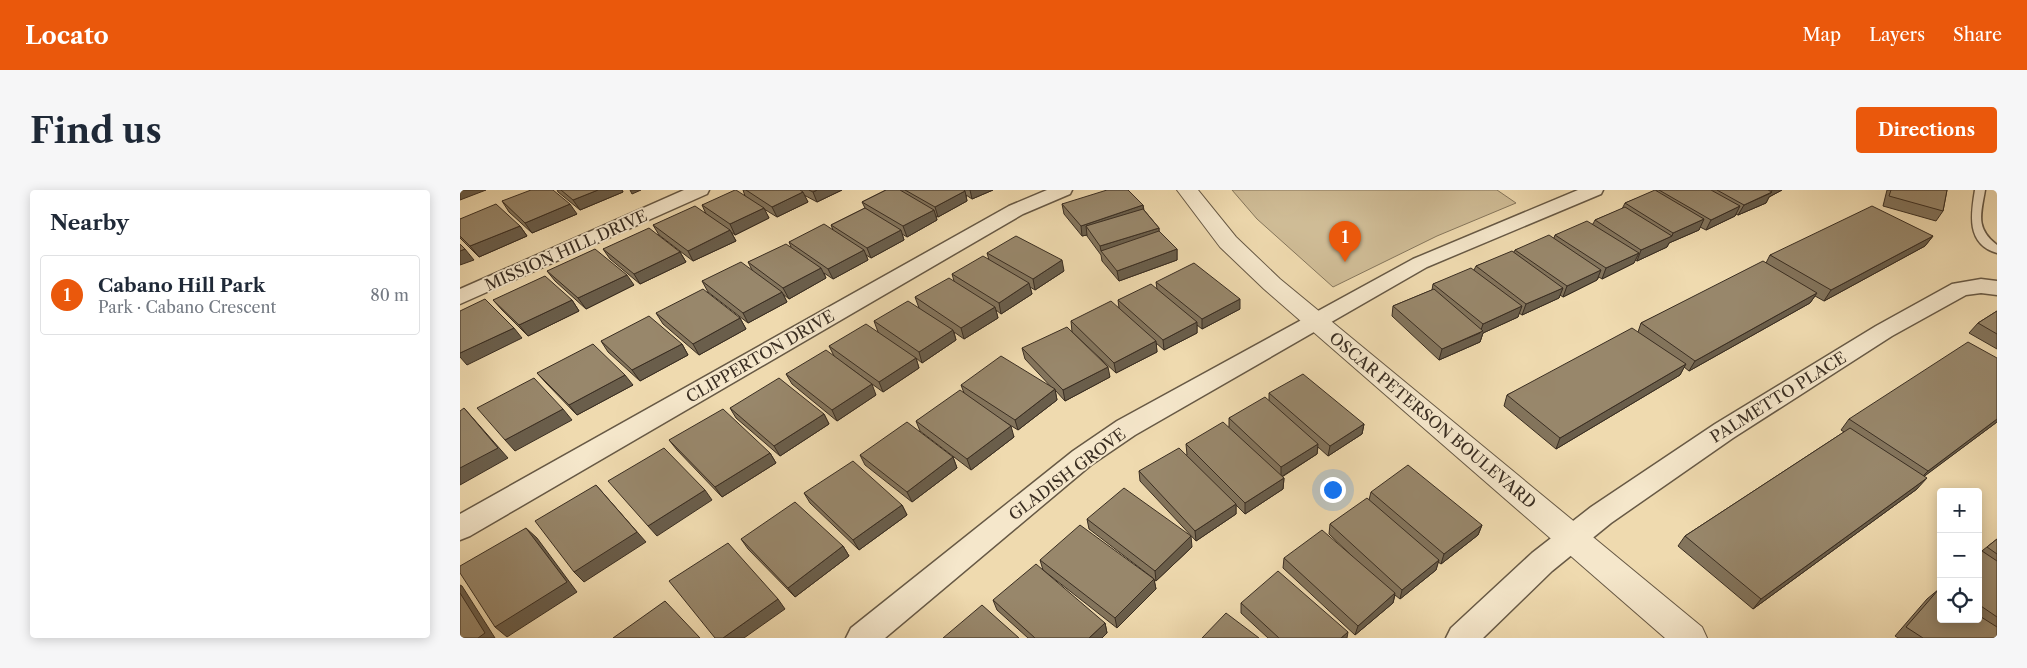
<!DOCTYPE html>
<meta charset="utf-8">
<style>
:root{--surface:#fff;--page:#f6f6f7;--text:#1f2937;--muted:#747a83;--line:#e0e1e3;--accent:#ea580c}
body{margin:0;font-family:"Libre Caslon Text",serif;background:var(--page);color:var(--text)}
.controls{position:absolute;right:15px;bottom:15px;display:grid;overflow:hidden;border-radius:5px;box-shadow:0 2px 12px #0003}
.controls button{width:45px;height:45px;display:grid;place-items:center;padding:0;border:0;border-bottom:1px solid var(--line);background:var(--surface);color:var(--text);font:25px sans-serif}
.you{position:absolute;left:872px;top:299px;width:18px;height:18px;margin:-12px;border:4px solid #fff;border-radius:50%;background:#1a73e8;box-shadow:0 0 0 8px #1a73e833}
.badge{display:grid;place-items:center;width:32px;height:32px;border-radius:50%;background:var(--accent);color:#fff;font-size:16px;font-weight:700}
.pin{position:absolute;translate:-50% -41px;filter:drop-shadow(0 1px 2px #0008)}
.pin::after{content:'';position:absolute;top:26px;width:18px;height:15px;background:inherit;clip-path:polygon(0 0,100% 0,50% 100%)}
.list{margin:0;padding:0;list-style:none}
h2{display:flex;justify-content:space-between;align-items:center;height:65px;margin:0;padding:0 20px;font-size:21px}
h2 small{font-size:16px;font-weight:400;color:var(--muted)}
.list li{display:grid;grid-template-columns:32px 1fr auto;gap:15px;align-items:center;box-sizing:border-box;height:80px;margin:0 10px 10px;padding:0 10px;border:1px solid var(--line);border-radius:5px}
.list b{display:block;font-size:19px;white-space:nowrap}
.list p{margin:0;font-size:16px;white-space:nowrap;color:var(--muted)}
.list em{font-size:16px;font-style:normal;color:var(--muted)}
.icon{flex:none;width:28px;height:28px;fill:none;stroke:currentColor;stroke-width:2;stroke-linecap:round;stroke-linejoin:round}
.map{position:relative;flex:none;width:1537px;height:448px;overflow:hidden;border-radius:5px}
header{display:flex;align-items:center;gap:30px;box-sizing:border-box;height:70px;padding:0 25px;background:var(--accent);color:#fff}
header strong{font-size:24px}
nav{display:flex;gap:28px;margin-inline-start:auto;font-size:18px}
.intro{display:flex;align-items:center;justify-content:space-between;box-sizing:border-box;height:120px;padding:0 30px}
h1{margin:0;font-size:35px}
.button{padding:12px 22px;border-radius:5px;background:var(--accent);color:#fff;font-size:18px;font-weight:700}
main{display:flex;gap:30px;padding:0 30px}
aside{flex:1;background:var(--surface);border-radius:5px;box-shadow:0 2px 12px #0003}
.map>svg:first-child{display:block}
</style>
<header>
<strong>Locato</strong>
<nav><a>Map</a><a>Layers</a><a>Share</a></nav>
</header>
<div class="intro"><h1>Find us</h1><a class="button">Directions</a></div>
<main>
<aside>
<h2>Nearby<small></small></h2>
<ul class="list">
<li><span class="badge">1</span><div><b>Cabano Hill Park</b><p>Park · Cabano Crescent</p></div><em>80 m</em></li>
</ul>
</aside>
<div class="map">
<svg width="1537" height="448" viewBox="0 0 1537 448">
<rect width="100%" height="100%" fill="#efdaaf"/>
<filter id="stains"><feTurbulence type="fractalNoise" baseFrequency=".004" numOctaves="4"/><feColorMatrix values="0 0 0 0 .2 0 0 0 0 .09 0 0 0 0 .02 0 0 0 .5 -.17"/></filter>
<radialGradient id="worn" r=".72"><stop offset=".6" stop-color="#630" stop-opacity="0"/><stop offset="1" stop-color="#630" stop-opacity=".3"/></radialGradient>
<!-- green -->
<path fill="#d0bd97" stroke="#85765c" d="M772,0H1037L1056,13L977,46L873,97L797,29Z"/>
<g fill="none" stroke-linecap="round" stroke-linejoin="round">
<!-- service casing -->
<g stroke="#675945" stroke-width="3">
<path id="service" d="M1515,0H1525C1521,24 1515,38 1537,55V63C1506,54 1511,24 1515,0Z"/>
</g>
<!-- minor casing -->
<g stroke="#675945" stroke-width="3">
<g id="minor">
<path d="M224,0H249L247,4L0,114V99Z"/>
<path d="M587,0H612L610,4L563,24L10,346L0,350V324L549,16Z"/>
<path d="M1118,0H1143L1141,4L967,77L675,245L631,275L425,448H386L391,438L613,261L657,231L953,69Z"/>
<path d="M1521,89L1537,91V105L1521,103L1506,105L1432,146L1273,248L1151,333L1092,381L1023,448H986L991,438L1072,363L1131,317L1255,234L1416,136L1492,94Z"/>
</g>
</g>
<!-- tertiary casing -->
<g stroke="#675945" stroke-width="2">
<path id="tertiary" d="M717,0H738L776,47L820,89L1242,437L1247,448H1205L804,99L760,57Z"/>
</g>
<!-- service -->
<use href="#service" fill="#f5e7cb" fill-rule="evenodd"/>
<!-- minor -->
<use href="#minor" fill="#f5e7cb" fill-rule="evenodd"/>
<!-- tertiary -->
<use href="#tertiary" fill="#f5e7cb" fill-rule="evenodd"/>
</g>
<!-- wall -->
<g fill="#83745c" stroke="#3a2e22">
<path d="M97,0H162L163,2L120,20L98,2Z"/>
<path d="M283,0H382L357,12L344,5L348,12L317,27L304,19L309,28L275,45L271,42L276,51L233,71L199,45L193,35L246,24L242,15L285,6Z"/>
<path d="M426,0H533L512,9L506,5L507,11L478,27L476,26L477,30L447,47L442,44L444,50L411,68L406,65L408,70L373,89L364,83L366,88L329,109L323,104L327,112L288,133L248,102L242,91L292,80L288,72L331,57L329,52L373,40L371,35L405,18L402,12Z"/>
<path d="M1197,0H1322L1309,7L1306,13L1278,25L1276,24L1275,26L1246,40L1240,37L1239,40L1209,53L1207,57L1177,71L1175,70L1174,73L1142,89L1139,87L1137,90L1103,107L1100,105L1099,108L1062,125L1059,123L1058,127L1023,143L1020,152L979,170L932,126L933,116L972,100L973,94L1014,80L1016,76L1054,62L1055,60L1094,48L1095,45L1133,34L1135,30L1162,19L1165,13L1196,1Z"/>
<path d="M1427,0H1487L1483,21L1476,31L1423,16Z"/>
<path d="M42,11L117,24L72,43L49,22Z"/>
<path d="M602,14L683,15L684,20L699,38V41L717,59V70L659,91L642,71L641,65L627,46V45L622,46L604,24Z"/>
<path d="M0,29L60,36L67,46L19,67L0,48Z"/>
<path d="M1473,46L1465,56L1364,111L1355,106L1350,113L1229,181L1224,177L1220,185L1096,259L1044,216L1047,205L1178,142L1181,133L1306,73L1310,65Z"/>
<path d="M143,59L220,62L226,72L180,94L150,69Z"/>
<path d="M527,63L604,81L575,100L570,97L572,104L541,124L536,120L538,128L504,149L494,142L496,150L462,173L456,168L459,178L423,202L386,175L416,205L377,231L332,194L326,184L374,166L369,156L418,142L414,131L459,118L455,107L494,91L492,84L529,70Z"/>
<path d="M87,81L174,95L126,119L95,91Z"/>
<path d="M696,92L780,119L742,139L737,135V143L704,160L696,153L697,162L656,183L612,142L611,131L659,118L658,110L697,99Z"/>
<path d="M33,110H112L119,121L68,146L42,120Z"/>
<path d="M1537,121V159L1509,143L1518,133Z"/>
<path d="M196,123L280,128L286,139L239,165L203,134Z"/>
<path d="M141,151L222,154L228,165L180,191L148,162Z"/>
<path d="M562,158L650,187L605,211L595,200L597,210L558,240L545,232L554,247L511,280L460,241L456,231L504,203L501,195L593,199L565,169Z"/>
<path d="M77,183L173,195L117,225L86,193Z"/>
<path d="M809,203L904,234L902,244L868,266L858,257L857,264L822,287L824,288L823,299L785,324L776,315V324L736,351L680,291L679,281L727,265L726,254L769,237V228L809,211Z"/>
<path d="M270,218L364,224L369,234L320,266L276,228Z"/>
<path d="M1389,229L1537,232L1464,286L1457,299L1293,419L1218,356L1225,346L1384,242L1381,240Z"/>
<path d="M209,250L310,263L316,273L262,307L217,260Z"/>
<path d="M400,265L493,267L497,278L452,312L405,275Z"/>
<path d="M911,302L1022,335L1018,345L981,374L978,372L976,380L940,409L935,405L933,413L895,445L823,378L824,368L893,367L869,344L870,334L909,310Z"/>
<path d="M344,303L442,315L447,325L399,360L350,313Z"/>
<path d="M627,329L732,357L696,391L694,390L696,399L657,438L583,380L580,370L693,388L629,339Z"/>
<path d="M281,349L383,356L389,366L335,407L288,359Z"/>
<path d="M1537,349V448H1438L1435,446L1467,409L1479,399L1480,400L1481,399V429H1518V364Z"/>
<path d="M533,410L645,433L647,443L642,448H568L537,420Z"/>
<path d="M781,413L887,448H808L781,423Z"/>
</g>
<!-- shaded-wall -->
<g fill="#6a5e4b" stroke="#3a2e22">
<path d="M0,0H26L0,10Z"/>
<path d="M138,0H162L163,2L120,20L113,10Z"/>
<path d="M170,0H181L172,4Z"/>
<path d="M357,0H382L357,12L353,2Z"/>
<path d="M510,0H533L512,9Z"/>
<path d="M1312,0H1322L1309,7L1306,13L1278,25L1284,15L1311,3Z"/>
<path d="M505,1L507,11L478,27L475,17Z"/>
<path d="M343,2L348,12L317,27L312,17Z"/>
<path d="M110,14L117,24L72,43L65,33Z"/>
<path d="M683,15L684,25L626,36L627,45L622,46L621,36Z"/>
<path d="M1280,16L1275,26L1246,40L1251,30Z"/>
<path d="M304,18L309,28L275,45L270,34Z"/>
<path d="M474,20L477,30L447,47L443,36Z"/>
<path d="M1244,29L1239,40L1209,53L1207,57L1177,71L1181,60L1212,46L1213,43Z"/>
<path d="M60,36L67,46L19,67L10,56Z"/>
<path d="M699,38V48L641,61L640,56Z"/>
<path d="M270,40L276,51L233,71L228,61Z"/>
<path d="M441,40L444,50L411,68L407,58Z"/>
<path d="M1473,46L1465,56L1364,111L1371,100Z"/>
<path d="M5,59L14,70L0,75V61Z"/>
<path d="M717,59V70L659,91L657,81Z"/>
<path d="M404,60L408,70L373,89L368,79Z"/>
<path d="M220,62L226,72L180,94L174,84Z"/>
<path d="M1179,63L1174,73L1142,89L1146,78Z"/>
<path d="M602,70L604,81L575,100L573,89Z"/>
<path d="M361,78L366,88L329,109L323,98Z"/>
<path d="M1141,80L1137,90L1103,107L1107,96Z"/>
<path d="M167,85L174,95L126,119L118,108Z"/>
<path d="M569,93L572,104L541,124L539,113Z"/>
<path d="M1103,98L1099,108L1062,125L1066,114Z"/>
<path d="M322,102L327,112L288,133L283,123Z"/>
<path d="M1357,103L1350,113L1229,181L1235,171Z"/>
<path d="M780,109V119L742,139V129Z"/>
<path d="M112,110L119,121L68,146L59,135Z"/>
<path d="M1062,116L1058,127L1023,143L1020,152L979,170L982,159L1020,143L1023,134Z"/>
<path d="M535,117L538,128L504,149L501,138Z"/>
<path d="M280,128L286,139L239,165L233,154Z"/>
<path d="M737,132V143L704,160L703,150Z"/>
<path d="M54,138L62,148L7,175L0,167V163Z"/>
<path d="M493,140L496,150L462,173L459,162Z"/>
<path d="M696,151L697,162L656,183L654,173Z"/>
<path d="M222,154L228,165L180,191L172,180Z"/>
<path d="M456,168L459,178L423,202L419,192Z"/>
<path d="M1226,174L1220,185L1096,259L1100,248Z"/>
<path d="M648,177L650,187L605,211L603,200Z"/>
<path d="M165,185L173,195L117,225L109,215Z"/>
<path d="M412,194L416,205L377,231L372,220Z"/>
<path d="M595,199L597,210L558,240L555,230Z"/>
<path d="M4,218L48,268L0,295V278Z"/>
<path d="M103,219L112,230L55,261L45,250Z"/>
<path d="M364,224L369,234L320,266L314,256Z"/>
<path d="M1537,229V232L1458,291L1468,281Z"/>
<path d="M904,234L902,244L868,266L870,256Z"/>
<path d="M551,236L554,247L511,280L507,269Z"/>
<path d="M858,254L857,264L821,287V277Z"/>
<path d="M310,263L316,273L262,307L255,297Z"/>
<path d="M493,267L497,278L452,312L447,302Z"/>
<path d="M824,288L823,299L785,324V313Z"/>
<path d="M1467,288L1457,299L1293,419L1301,409Z"/>
<path d="M136,295L186,352L124,392L114,382Z"/>
<path d="M245,300L252,310L197,346L188,336Z"/>
<path d="M776,314V324L736,351L735,341Z"/>
<path d="M442,315L447,325L399,360L393,350Z"/>
<path d="M1022,335L1018,345L981,374L984,364Z"/>
<path d="M66,338L77,348L117,402L47,447L35,437Z"/>
<path d="M731,346L732,357L696,391L695,381Z"/>
<path d="M383,356L389,366L335,407L328,398Z"/>
<path d="M979,370L976,380L940,409L942,400Z"/>
<path d="M694,389L696,399L657,438L655,428Z"/>
<path d="M0,395L2,396L35,448H18L0,403Z"/>
<path d="M935,403L933,413L895,445L898,436Z"/>
<path d="M318,409L325,419L284,448H263Z"/>
<path d="M645,433L647,443L642,448H629Z"/>
<path d="M888,442L887,448H881Z"/>
</g>
<!-- building -->
<g fill="#98876b" stroke="#3a2e22">
<path d="M71,0H93L110,14L65,33L42,11Z"/>
<path d="M101,0H138L113,10Z"/>
<path d="M275,0H276L304,18L270,34L242,15Z"/>
<path d="M286,0H340L343,2L312,17Z"/>
<path d="M349,0H357L353,2Z"/>
<path d="M426,0H440L474,20L443,36L402,12Z"/>
<path d="M445,0H504L505,1L475,17Z"/>
<path d="M647,0H668L683,15L621,36L602,14Z"/>
<path d="M1195,0L1244,29L1213,43L1165,13Z"/>
<path d="M1199,0H1251L1280,16L1251,30Z"/>
<path d="M1257,0H1308L1312,2L1284,15Z"/>
<path d="M1431,0H1487L1483,21L1429,6Z"/>
<path d="M36,14L60,36L10,56L0,46V29Z"/>
<path d="M235,16L270,40L228,61L193,35Z"/>
<path d="M1412,16L1473,46L1371,100L1310,65Z"/>
<path d="M1165,17L1212,46L1181,60L1135,30Z"/>
<path d="M405,18L441,40L407,58L371,35Z"/>
<path d="M683,19L699,38L640,56L626,36Z"/>
<path d="M1127,31L1179,63L1146,78L1095,45Z"/>
<path d="M364,34L404,60L368,79L329,52Z"/>
<path d="M189,38L220,62L174,84L143,59Z"/>
<path d="M699,41L717,59L657,81L641,61Z"/>
<path d="M1089,45L1141,80L1107,96L1055,60Z"/>
<path d="M556,46L602,70L573,89L527,63Z"/>
<path d="M0,54L5,59L0,61Z"/>
<path d="M326,54L361,78L323,98L288,72Z"/>
<path d="M135,59L167,85L118,108L87,81Z"/>
<path d="M1052,61L1103,98L1066,114L1016,76Z"/>
<path d="M523,66L569,93L539,113L492,84Z"/>
<path d="M1303,71L1357,103L1235,171L1181,133Z"/>
<path d="M281,72L322,102L283,123L242,91Z"/>
<path d="M734,73L780,109L742,129L696,92Z"/>
<path d="M1011,78L1062,116L1023,134L973,94Z"/>
<path d="M85,86L112,110L59,135L33,110Z"/>
<path d="M489,88L535,117L501,138L455,107Z"/>
<path d="M691,94L737,132L703,150L658,110Z"/>
<path d="M243,99L280,128L233,154L196,123Z"/>
<path d="M974,99L1023,141L982,159L933,116Z"/>
<path d="M25,109L54,138L0,163V121Z"/>
<path d="M448,111L493,140L459,162L414,131Z"/>
<path d="M651,111L696,151L654,173L611,131Z"/>
<path d="M1537,121V144L1518,133Z"/>
<path d="M189,126L222,154L172,180L141,151Z"/>
<path d="M406,134L456,168L419,192L369,156Z"/>
<path d="M607,137L648,177L603,200L562,158Z"/>
<path d="M1172,138L1226,174L1100,248L1047,205Z"/>
<path d="M1508,152L1537,168V229L1468,281L1389,229Z"/>
<path d="M133,154L165,185L109,215L77,183Z"/>
<path d="M366,160L412,194L372,220L326,184Z"/>
<path d="M541,166L595,199L555,230L501,195Z"/>
<path d="M843,184L904,234L870,256L809,203Z"/>
<path d="M74,188L103,219L45,250L17,218Z"/>
<path d="M319,188L364,224L314,256L270,218Z"/>
<path d="M500,200L551,236L507,269L456,231Z"/>
<path d="M805,207L858,254L821,277L769,228Z"/>
<path d="M4,218L38,258L0,278V221Z"/>
<path d="M263,219L310,263L255,297L209,250Z"/>
<path d="M447,232L493,267L447,302L400,265Z"/>
<path d="M763,232L824,288L785,313L726,254Z"/>
<path d="M1390,238L1467,288L1301,409L1225,346Z"/>
<path d="M204,258L245,300L188,336L148,291Z"/>
<path d="M719,258L776,314L735,341L679,281Z"/>
<path d="M393,271L442,315L393,350L344,303Z"/>
<path d="M948,275L1022,335L984,364L911,302Z"/>
<path d="M136,295L177,342L114,382L75,331Z"/>
<path d="M664,298L731,346L695,381L627,329Z"/>
<path d="M907,308L979,370L942,400L870,334Z"/>
<path d="M335,312L383,356L328,398L281,349Z"/>
<path d="M620,335L694,389L655,428L580,370Z"/>
<path d="M66,338L107,392L35,437L0,383V376Z"/>
<path d="M862,340L935,403L898,436L824,368Z"/>
<path d="M1537,349V364L1527,357Z"/>
<path d="M268,353L318,409L263,448H255L209,391Z"/>
<path d="M1522,361L1537,371V427L1518,414V364Z"/>
<path d="M576,374L645,433L629,448H575L533,410Z"/>
<path d="M818,381L888,442L881,448H819L781,413Z"/>
<path d="M1479,399L1481,401V429H1518V425L1537,437V448H1463L1446,437Z"/>
<path d="M0,403L25,443L18,448H0Z"/>
<path d="M205,411L240,448H153Z"/>
<path d="M522,415L559,448H483Z"/>
<path d="M766,423L799,448H742Z"/>
</g>
<g text-anchor="middle" dominant-baseline="central" stroke-width="4" stroke-linejoin="round" paint-order="stroke">
<!-- street labels -->
<g font-size="16" fill="#3a2e22" stroke="#f5e7cb">
<text transform="translate(106 60) rotate(-24)">MISSION HILL DRIVE</text>
<text transform="translate(300 166) rotate(-30)">CLIPPERTON DRIVE</text>
<text transform="translate(1318 207) rotate(-32)">PALMETTO PLACE</text>
<text transform="translate(973 230) rotate(40)">OSCAR PETERSON BOULEVARD</text>
<text transform="translate(607 284) rotate(-37)">GLADISH GROVE</text>
</g>
</g>
<rect width="100%" height="100%" filter="url(#stains)"/>
<rect width="100%" height="100%" fill="url(#worn)"/>
</svg>
<div class="controls">
<button>+</button>
<button>−</button>
<button><svg class="icon" aria-label="locate" viewBox="0 0 24 24"><circle cx="12" cy="12" r="6"/><path d="M12 2v4M12 18v4M2 12h4M18 12h4"/></svg></button>
</div>
<div class="you"></div>
<div class="pin badge" style="left:885px;top:72px">1</div>
</div>
</main>
